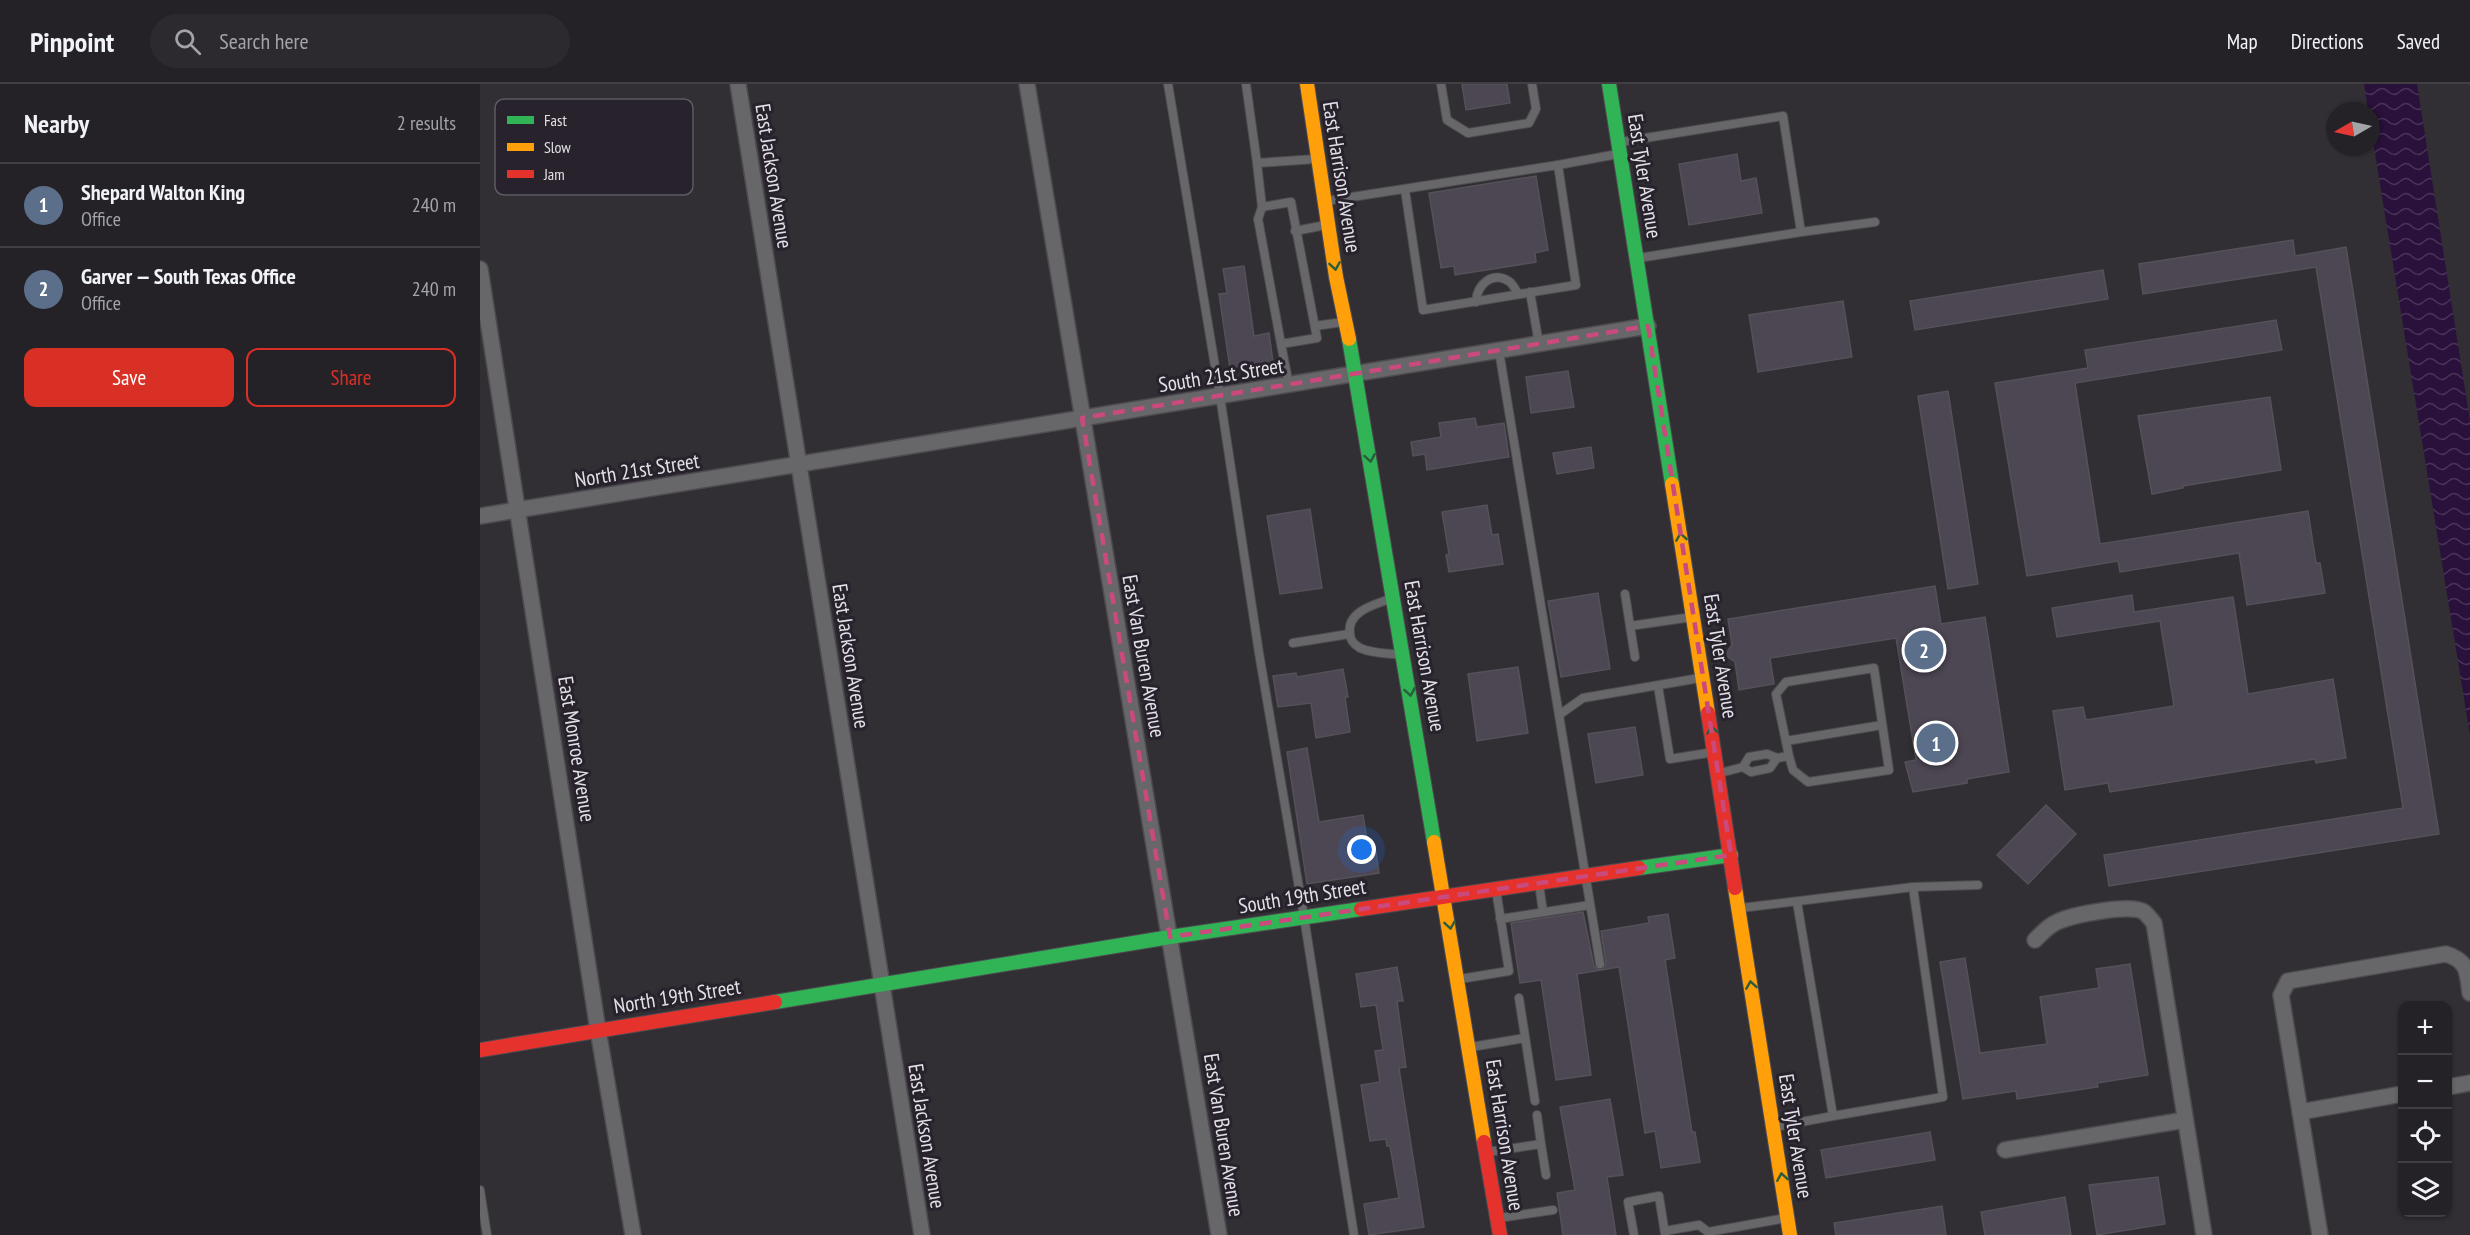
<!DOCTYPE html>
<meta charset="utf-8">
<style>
:root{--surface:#252227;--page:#2d2a2f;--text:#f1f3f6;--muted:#a3a4a7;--line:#423f44;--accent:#d93025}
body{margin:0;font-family:"PT Sans Narrow",sans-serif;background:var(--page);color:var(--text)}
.controls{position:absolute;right:18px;bottom:18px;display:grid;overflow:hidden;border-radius:12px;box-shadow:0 2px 4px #0004}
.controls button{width:54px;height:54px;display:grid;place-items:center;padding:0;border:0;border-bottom:2px solid var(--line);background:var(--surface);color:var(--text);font:30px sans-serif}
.compass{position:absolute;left:1846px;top:18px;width:54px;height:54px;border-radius:50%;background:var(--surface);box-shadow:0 2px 4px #0004;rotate:261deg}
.you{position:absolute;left:882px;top:766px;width:21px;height:21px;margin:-15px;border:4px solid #fff;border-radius:50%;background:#1a73e8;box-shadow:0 0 0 9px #1a73e833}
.badge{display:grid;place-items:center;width:39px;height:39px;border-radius:50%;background:var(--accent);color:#fff;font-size:20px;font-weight:700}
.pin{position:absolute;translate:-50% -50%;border:3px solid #fff;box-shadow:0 2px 6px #0006}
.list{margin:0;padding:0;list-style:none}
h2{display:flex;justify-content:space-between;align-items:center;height:78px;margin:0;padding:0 24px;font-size:26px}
h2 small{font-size:20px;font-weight:400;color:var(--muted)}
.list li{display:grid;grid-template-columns:39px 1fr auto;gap:18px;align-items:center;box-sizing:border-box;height:84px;padding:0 24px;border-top:2px solid var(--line)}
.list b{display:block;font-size:22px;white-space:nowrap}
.list p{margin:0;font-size:20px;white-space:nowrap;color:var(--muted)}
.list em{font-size:20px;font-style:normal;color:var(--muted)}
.actions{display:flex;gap:12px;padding:18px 24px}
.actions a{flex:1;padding:14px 0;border:2px solid var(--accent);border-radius:12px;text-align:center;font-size:21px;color:var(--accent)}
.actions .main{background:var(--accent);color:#fff}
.icon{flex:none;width:33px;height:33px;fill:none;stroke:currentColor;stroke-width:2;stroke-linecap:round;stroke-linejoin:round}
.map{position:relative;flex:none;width:1990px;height:1151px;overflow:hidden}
header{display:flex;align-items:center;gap:36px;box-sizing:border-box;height:84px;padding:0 30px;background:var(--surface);border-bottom:2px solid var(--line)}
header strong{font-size:28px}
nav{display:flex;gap:33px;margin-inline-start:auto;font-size:21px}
.search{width:420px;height:54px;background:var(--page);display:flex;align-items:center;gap:15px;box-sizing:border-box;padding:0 21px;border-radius:33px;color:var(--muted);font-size:22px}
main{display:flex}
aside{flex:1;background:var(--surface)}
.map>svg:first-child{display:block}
</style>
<header>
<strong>Pinpoint</strong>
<div class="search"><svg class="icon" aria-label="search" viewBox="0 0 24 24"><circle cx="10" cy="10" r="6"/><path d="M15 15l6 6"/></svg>Search here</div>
<nav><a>Map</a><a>Directions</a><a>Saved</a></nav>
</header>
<main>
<aside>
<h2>Nearby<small>2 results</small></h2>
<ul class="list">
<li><span class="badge" style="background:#5c6f8a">1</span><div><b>Shepard Walton King</b><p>Office</p></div><em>240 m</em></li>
<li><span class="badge" style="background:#5c6f8a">2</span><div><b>Garver — South Texas Office</b><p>Office</p></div><em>240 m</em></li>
</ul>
<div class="actions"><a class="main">Save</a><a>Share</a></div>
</aside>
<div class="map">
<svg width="1990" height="1151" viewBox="0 0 1990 1151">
<defs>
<pattern id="water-waves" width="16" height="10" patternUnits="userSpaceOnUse" patternTransform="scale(1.5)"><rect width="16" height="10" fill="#2a113c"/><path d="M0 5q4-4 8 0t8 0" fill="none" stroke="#493358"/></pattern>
</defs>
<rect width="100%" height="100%" fill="#312e34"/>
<!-- water -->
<path fill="url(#water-waves)" d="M1884,0H1937L1990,337V651L1891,45V27H1888Z"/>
<!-- building -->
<g fill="#4d4754" stroke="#545258" stroke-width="1.5">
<path d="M982,0H1027L1030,19L986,26Z"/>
<path d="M1257,70L1261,97L1276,94L1282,129L1209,141L1199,80Z"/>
<path d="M1056,92L1068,166L1055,169L1056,178L1019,184L975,191L974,182L961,184L949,109Z"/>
<path d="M1813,156L1815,172L1866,163L1959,750L1629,802L1624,771L1923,724L1836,183L1663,210L1659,180Z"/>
<path d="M764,182L774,252L789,249L793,278L750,285L739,210L747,209L743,185Z"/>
<path d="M1623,186L1628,215L1435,246L1430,217Z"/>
<path d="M1363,217L1372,273L1278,288L1269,231Z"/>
<path d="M1796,236L1802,266L1595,299L1620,460L1828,427L1836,479H1840L1845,509L1767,521L1759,469L1640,488L1638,477L1547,492L1515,299L1608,284L1605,266Z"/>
<path d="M1088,287L1094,323L1051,329L1046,293Z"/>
<path d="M1468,307L1498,500L1468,505L1438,312Z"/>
<path d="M1790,313L1801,386L1703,402V404L1672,410L1658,332Z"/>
<path d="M995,334L997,343L1024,339L1029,373L947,386L945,370L933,372L931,358L961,353L959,339Z"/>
<path d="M1111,363L1114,384L1077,390L1073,369Z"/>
<path d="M1007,421L1012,451L1018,450L1023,480L969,488L966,471L969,470L962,428Z"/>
<path d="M830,425L842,504L800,510L787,432Z"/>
<path d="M1455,502L1461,540L1505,533L1529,688L1487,695V699L1433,708L1425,678L1436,676L1416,554L1290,574L1294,600L1259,606L1255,578L1245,571L1252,561L1248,535Z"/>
<path d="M1118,509L1130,585L1081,593L1068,517Z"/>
<path d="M1652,511L1654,528L1753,513L1768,610L1853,595L1866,674L1836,679L1835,675L1630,708L1628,699L1585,706L1573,627L1603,623L1606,636L1694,622L1680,537L1577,553L1572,524Z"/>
<path d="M1038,583L1048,649L997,657L988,590Z"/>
<path d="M863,585L868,613H865L870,648L836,654L831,619L798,623L793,592L816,589L817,593Z"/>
<path d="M1155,643L1163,691L1116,699L1108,650Z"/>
<path d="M827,664L839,738L883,731L889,769L896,768L899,789L827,800L807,668Z"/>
<path d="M1566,721L1596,750L1548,800L1517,771Z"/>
<path d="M1103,828L1114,882L1120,886L1126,880L1121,847L1169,839L1168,833L1188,830L1195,874L1185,876L1212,1048H1215L1220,1078L1181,1084L1175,1047L1165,1049L1139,883L1097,890L1111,991L1076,996L1061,896L1040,899L1031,839Z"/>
<path d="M1485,874L1500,969L1567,960L1560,913L1619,904L1616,885L1650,880L1668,991L1617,999L1618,1003L1537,1015L1536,1007L1483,1015L1460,878Z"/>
<path d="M917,883L923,917H917L926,983L919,984L944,1143L889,1151L884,1120L919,1114L910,1062H907L906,1055L890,1057L881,1001L900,998L895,967L903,966L896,921L881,923L876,890Z"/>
<path d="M1130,1015L1143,1091L1127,1093L1136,1151H1083L1077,1109L1095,1106L1080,1023Z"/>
<path d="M1450,1048L1455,1076L1346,1094L1341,1066Z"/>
<path d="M1678,1093L1685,1140L1617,1151L1609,1101Z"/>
<path d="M1585,1113L1591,1151H1505L1501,1128Z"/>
<path d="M1462,1122L1466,1151H1356L1354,1139Z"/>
</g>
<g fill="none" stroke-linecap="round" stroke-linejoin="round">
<!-- lane casing -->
<g stroke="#4d4b50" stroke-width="10">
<g id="lane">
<path d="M688,0L740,312L779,569L824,833L874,1151"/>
<path d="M766,0L777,79L836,75"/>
<path d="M961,0L967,36L988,49L1049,39L1056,25L1052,0"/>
<path d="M1140,58L1303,32L1321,148L1159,174"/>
<path d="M777,79L782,123L778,135L801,260"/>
<path d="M1078,81L1138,70"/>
<path d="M846,117L1078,81L1096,201L943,226L925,106"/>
<path d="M782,123L811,118L837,254L801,260L809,301"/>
<path d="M815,147L846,141"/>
<path d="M1321,148L1395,138"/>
<path d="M1050,208L1059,260"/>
<path d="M996,218C997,200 1013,186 1030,198C1033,201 1036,206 1038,210"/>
<path d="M835,242L863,238"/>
<path d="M1019,267L1120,880"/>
<path d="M1145,510L1150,542"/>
<path d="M913,514C896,520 866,527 870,550C870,557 875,561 880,564C893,570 909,569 922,571"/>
<path d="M813,559L869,550"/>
<path d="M1155,573L1150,542L1212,533"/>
<path d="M1178,602L1190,675L1234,668"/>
<path d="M1079,631L1103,614L1220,594"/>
<path d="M1306,657L1402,641"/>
<path d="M1263,683L1269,673L1287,670L1297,674L1309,672L1313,686L1328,698L1409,686L1394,584L1306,598L1296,610L1309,672"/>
<path d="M1240,689L1263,683L1271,688L1290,684L1297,674"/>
<path d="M1059,800L1063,828"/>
<path d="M1261,824L1433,803L1498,801"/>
<path d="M1020,835L1110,821"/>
<path d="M980,895L1029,887L1016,806"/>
<path d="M1039,914L1055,1017"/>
<path d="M991,963L1045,954"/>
<path d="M1057,1031L1061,1060"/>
<path d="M1353,1032L1463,1013L1433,803"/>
<path d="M1295,1043L1353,1032L1317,818"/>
<path d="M1008,1068L1061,1060L1066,1091"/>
<path d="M0,1106L7,1151"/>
<path d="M1019,1134L1073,1126"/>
<path d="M1185,1147L1219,1141L1228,1148L1306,1134"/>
<path d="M1154,1151L1148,1118L1179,1112L1185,1150"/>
</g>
</g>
<!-- street casing -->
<g stroke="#4d4b50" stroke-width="18">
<g id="street">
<path d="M258,0L442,1151"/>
<path d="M547,0L739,1151"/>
<path d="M0,185L118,946L153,1151"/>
<path d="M0,432L1168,242"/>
<path d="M1555,856C1562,849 1568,842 1577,838C1592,831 1651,819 1664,828C1668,831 1671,836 1674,839L1724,1151"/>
<path d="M1968,1003L1990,999"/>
<path d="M1820,1028L1922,1010"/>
<path d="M1525,1066L1705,1036"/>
<path d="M1840,1151L1801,911L1808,897L1966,870C1988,877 1987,887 1990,909"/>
</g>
</g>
<!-- fast casing -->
<g stroke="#4d4b50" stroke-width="16">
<g id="fast">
<path d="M1129,0L1192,400"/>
<path d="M869,255L954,758"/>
<path d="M1159,784L1251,771"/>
<path d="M295,918L690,853L881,825"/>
</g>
</g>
<!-- slow casing -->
<g stroke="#4d4b50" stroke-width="16">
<g id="slow">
<path d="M827,0L856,193L869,255"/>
<path d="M1192,400L1228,629"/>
<path d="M954,758L1004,1058"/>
<path d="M1255,804L1310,1151"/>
</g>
</g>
<!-- jam casing -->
<g stroke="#4d4b50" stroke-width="16">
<g id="jam">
<path d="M1228,629L1255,804"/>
<path d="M881,825L1159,784"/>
<path d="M0,966L295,918"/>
<path d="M1004,1058L1020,1151"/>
</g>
</g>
<!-- lane -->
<use href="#lane" stroke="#676669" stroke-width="8"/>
<!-- street -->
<use href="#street" stroke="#676669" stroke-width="15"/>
<!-- fast -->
<use href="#fast" stroke="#30b455" stroke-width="14"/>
<!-- slow -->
<use href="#slow" stroke="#ff9f0a" stroke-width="14"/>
<!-- jam -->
<use href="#jam" stroke="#e5322d" stroke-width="14"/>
</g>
<!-- one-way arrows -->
<defs><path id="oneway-chevron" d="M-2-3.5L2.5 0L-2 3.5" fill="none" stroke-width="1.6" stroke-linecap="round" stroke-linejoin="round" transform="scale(1.5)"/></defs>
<g stroke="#2b5c3c">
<use href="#oneway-chevron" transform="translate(855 182) rotate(81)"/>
<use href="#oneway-chevron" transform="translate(890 374) rotate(80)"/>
<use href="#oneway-chevron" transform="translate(1201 453) rotate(-99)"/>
<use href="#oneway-chevron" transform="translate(930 608) rotate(80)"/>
<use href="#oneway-chevron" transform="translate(1232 646) rotate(-99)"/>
<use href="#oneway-chevron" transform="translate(970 841) rotate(81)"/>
<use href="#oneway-chevron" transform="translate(1271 901) rotate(-99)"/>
<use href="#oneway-chevron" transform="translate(1302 1093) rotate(-99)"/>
</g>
<!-- marked area -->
<path fill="none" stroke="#ca4a7e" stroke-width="4.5" stroke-dasharray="12 8" stroke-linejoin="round" d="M1168,242L1251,771L690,853L602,334Z"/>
<g text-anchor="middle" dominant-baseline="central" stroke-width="6" stroke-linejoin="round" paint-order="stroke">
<!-- street labels -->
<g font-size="21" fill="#e3e0e7" stroke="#27222c">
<text transform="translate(294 92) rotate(81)">East Jackson Avenue</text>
<text transform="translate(1165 92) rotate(81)">East Tyler Avenue</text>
<text transform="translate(862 93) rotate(81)">East Harrison Avenue</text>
<text transform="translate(741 291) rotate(-9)">South 21st Street</text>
<text transform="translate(157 386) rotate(-9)">North 21st Street</text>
<text transform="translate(371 572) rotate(81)">East Jackson Avenue</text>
<text transform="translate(664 572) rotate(80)">East Van Buren Avenue</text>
<text transform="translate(945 572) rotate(80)">East Harrison Avenue</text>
<text transform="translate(1241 572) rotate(81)">East Tyler Avenue</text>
<text transform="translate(97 665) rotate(81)">East Monroe Avenue</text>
<text transform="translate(822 812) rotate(-9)">South 19th Street</text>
<text transform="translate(197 912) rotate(-9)">North 19th Street</text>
<text transform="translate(744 1051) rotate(81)">East Van Buren Avenue</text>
<text transform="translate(1025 1051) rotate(81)">East Harrison Avenue</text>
<text transform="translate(447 1052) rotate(81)">East Jackson Avenue</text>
<text transform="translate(1316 1052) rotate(81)">East Tyler Avenue</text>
</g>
</g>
<!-- legend -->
<rect x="15" y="15" width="198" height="96" rx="9" fill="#27222c" stroke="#5f5b64" stroke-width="1.5"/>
<rect x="27" y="32" width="27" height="8" fill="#30b455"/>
<rect x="27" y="59" width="27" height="8" fill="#ff9f0a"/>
<rect x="27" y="86" width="27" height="8" fill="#e5322d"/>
<g font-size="16" fill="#e3e0e7">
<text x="64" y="42">Fast</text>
<text x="64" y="69">Slow</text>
<text x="64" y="96">Jam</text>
</g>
</svg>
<div class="controls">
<button>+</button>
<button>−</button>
<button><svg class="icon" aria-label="locate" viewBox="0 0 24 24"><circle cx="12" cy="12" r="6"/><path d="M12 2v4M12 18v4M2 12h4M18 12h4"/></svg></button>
<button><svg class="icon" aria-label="layers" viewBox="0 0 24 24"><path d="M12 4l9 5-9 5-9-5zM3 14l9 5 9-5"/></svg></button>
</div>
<svg class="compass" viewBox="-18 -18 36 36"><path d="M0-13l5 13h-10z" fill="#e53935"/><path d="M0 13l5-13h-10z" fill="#a3a4a7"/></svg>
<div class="you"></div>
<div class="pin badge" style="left:1456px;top:659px;background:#5c6f8a">1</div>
<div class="pin badge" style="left:1444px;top:566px;background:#5c6f8a">2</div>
</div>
</main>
